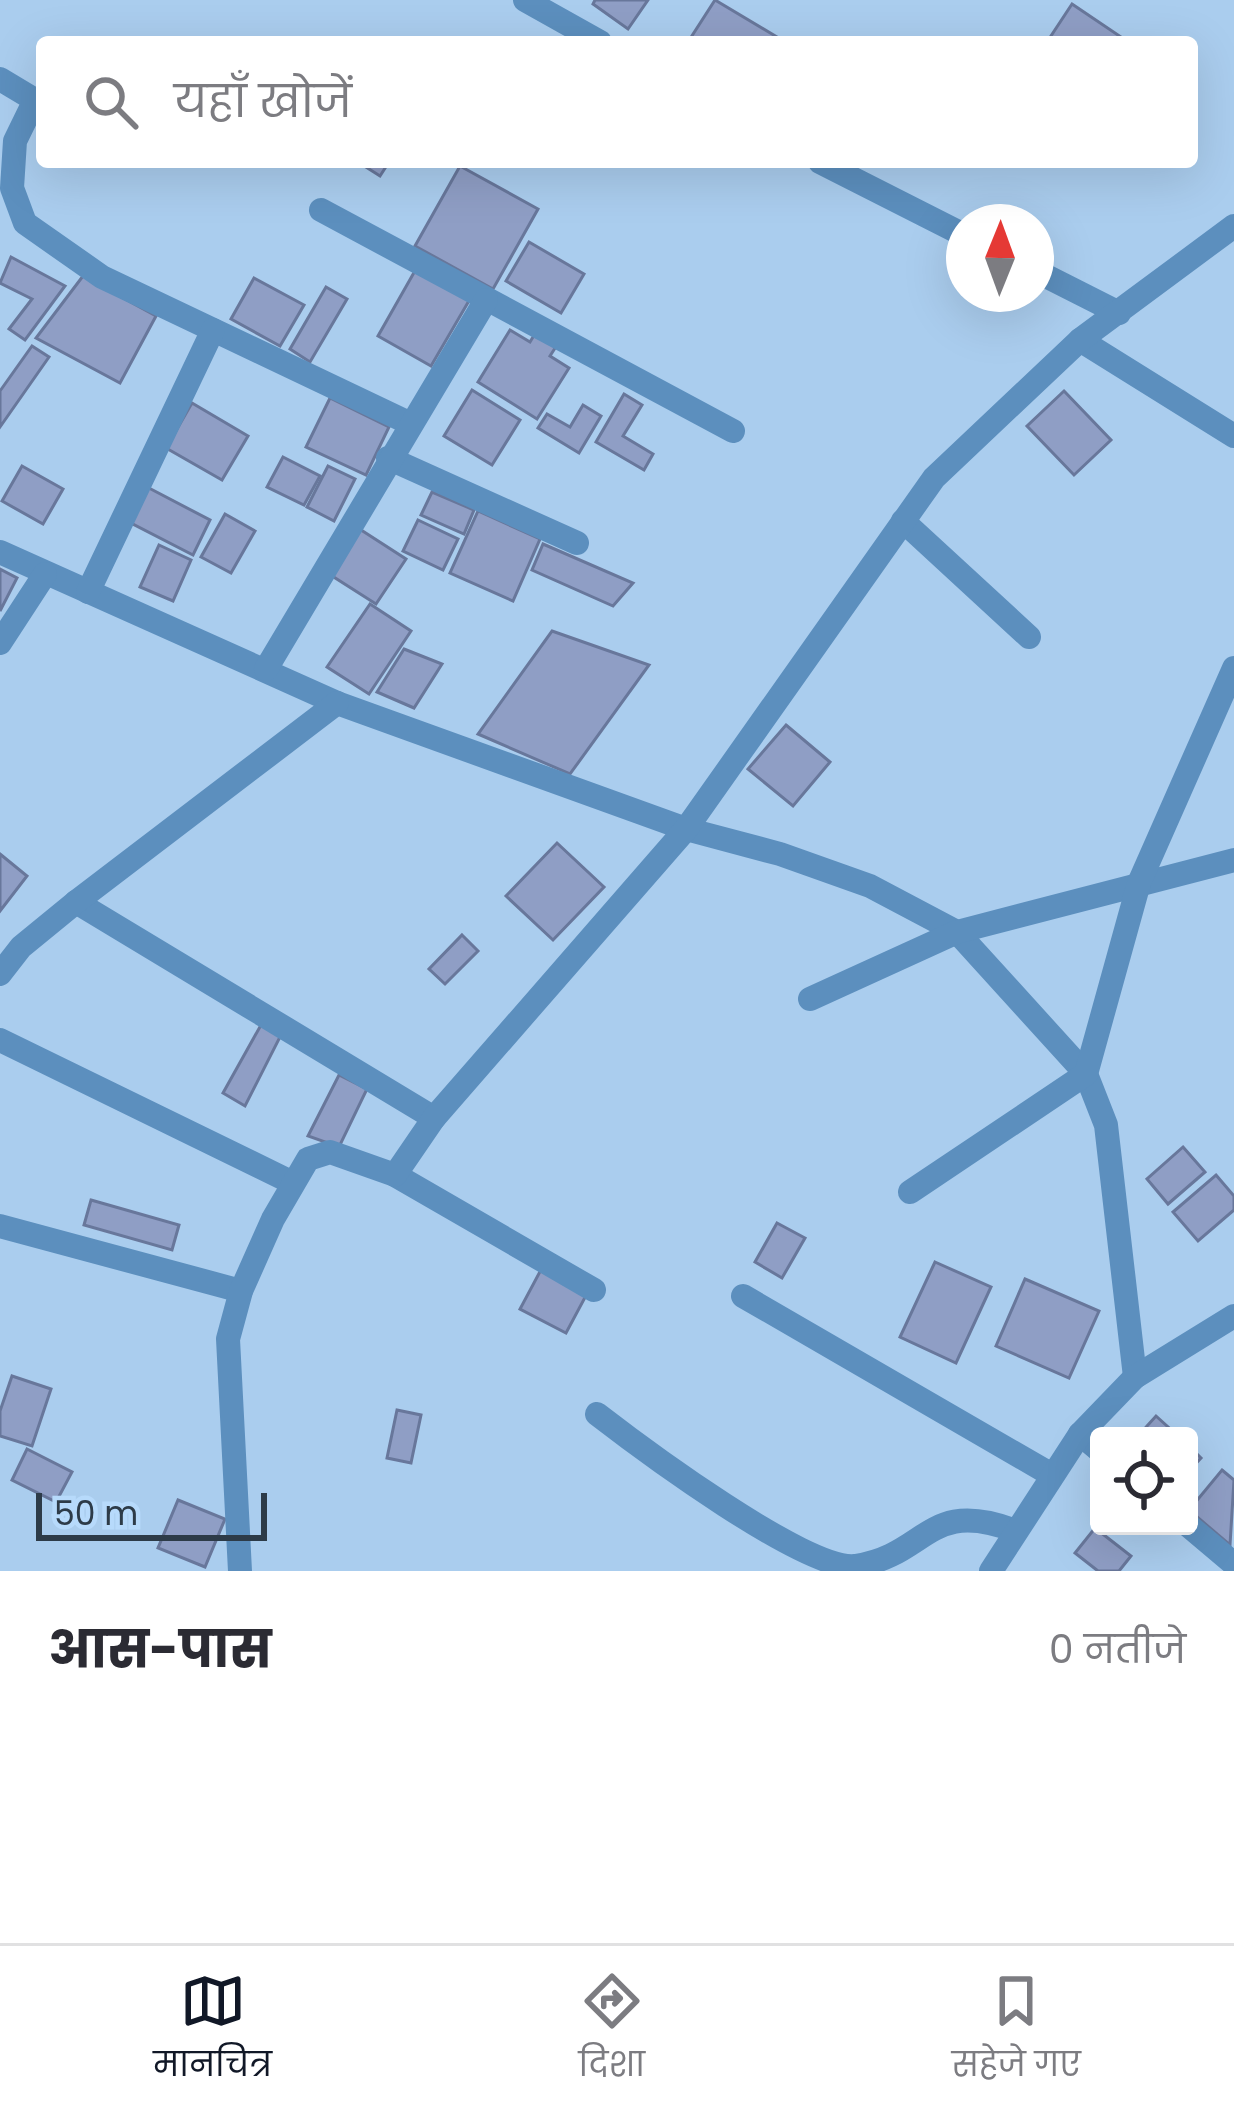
<!DOCTYPE html>
<html lang="hi">
<meta charset="utf-8">
<style>
:root{--surface:#fff;--page:#f7f7f7;--text:#2b2b33;--muted:#7c7c81;--line:#e1e1e2;--accent:#111827}
body{margin:0;font-family:Poppins,"Noto Sans Devanagari",sans-serif;background:var(--page);color:var(--text)}
.controls{position:absolute;right:36px;bottom:36px;display:grid;overflow:hidden;border-radius:12px;box-shadow:0 12px 48px #0002}
.controls button{width:108px;height:108px;display:grid;place-items:center;padding:0;border:0;border-bottom:3px solid var(--line);background:var(--surface);color:var(--text);font:60px sans-serif}
.compass{position:absolute;left:946px;top:204px;width:108px;height:108px;border-radius:50%;background:var(--surface);box-shadow:0 12px 48px #0002;rotate:1deg}
.scale{position:absolute;left:36px;bottom:30px;width:231px;box-sizing:border-box;padding-left:12px;border:6px solid #2d3b48;border-top:0;font-size:33px;line-height:42px;white-space:nowrap;color:#2d3b48;-webkit-text-stroke:9px #b7dafb;paint-order:stroke}
.list{margin:0;padding:0;list-style:none}
h2{display:flex;justify-content:space-between;align-items:center;height:156px;margin:0;padding:0 48px;font-size:51px}
h2 small{font-size:39px;font-weight:400;color:var(--muted)}
.icon{flex:none;width:66px;height:66px;fill:none;stroke:currentColor;stroke-width:2;stroke-linecap:round;stroke-linejoin:round}
.map{position:relative;flex:none;width:1234px;height:1571px;overflow:hidden}
.search{position:absolute;background:var(--surface);box-shadow:0 12px 48px #0002;left:36px;right:36px;top:36px;height:132px;display:flex;align-items:center;gap:30px;box-sizing:border-box;padding:0 42px;border-radius:12px;color:var(--muted);font-size:45px}
.sheet{height:372px;background:var(--surface)}
nav{display:flex;justify-content:space-around;align-items:center;box-sizing:border-box;height:168px;border-top:3px solid var(--line);background:var(--surface);font-size:33px;color:var(--muted)}
nav a{display:grid;justify-items:center;gap:6px}
nav .on{color:var(--accent)}
.map>svg:first-child{display:block}
</style>
<div class="map">
<svg width="1234" height="1571" viewBox="0 0 1234 1571">
<rect width="100%" height="100%" fill="#aacdee"/>
<!-- building -->
<g fill="#8f9ec5" stroke="#68779b" stroke-width="3">
<path d="M595,0H648L628,29L593,4Z"/>
<path d="M715,0L777,37L774,42H688Z"/>
<path d="M1072,4L1121,37L1117,42H1047Z"/>
<path d="M358,162H389L380,176Z"/>
<path d="M460,166L538,209L493,289L415,246Z"/>
<path d="M529,242L584,274L561,313L506,281Z"/>
<path d="M11,257L65,286L25,340L9,329L32,299L0,283Z"/>
<path d="M416,269L470,299L431,366L378,336Z"/>
<path d="M83,276L156,316L120,383L36,338Z"/>
<path d="M254,278L304,305L280,346L231,319Z"/>
<path d="M326,287L347,299L310,362L290,349Z"/>
<path d="M510,330L530,342L536,332L557,345L550,356L569,368L537,419L478,382Z"/>
<path d="M32,346L49,357L0,427V391Z"/>
<path d="M472,390L520,420L492,465L444,436Z"/>
<path d="M1064,391L1111,440L1074,475L1027,426Z"/>
<path d="M624,394L642,405L623,436L653,454L644,470L596,442Z"/>
<path d="M330,398L389,427L366,475L306,447Z"/>
<path d="M192,403L248,436L222,480L166,448Z"/>
<path d="M583,405L601,416L579,453L538,428L547,414L570,427Z"/>
<path d="M283,457L320,476L304,505L267,487Z"/>
<path d="M22,466L63,489L43,524L2,501Z"/>
<path d="M328,466L355,479L334,521L307,507Z"/>
<path d="M147,487L210,520L193,555L129,522Z"/>
<path d="M432,492L474,510L464,534L421,515Z"/>
<path d="M478,511L540,539L513,601L450,573Z"/>
<path d="M225,514L255,531L231,573L201,557Z"/>
<path d="M418,520L458,539L443,570L403,551Z"/>
<path d="M358,528L406,559L376,604L329,574Z"/>
<path d="M543,544L633,583L613,606L532,570Z"/>
<path d="M159,545L191,560L173,601L140,587Z"/>
<path d="M0,569L17,578L0,611Z"/>
<path d="M370,604L411,631L369,694L327,667Z"/>
<path d="M552,631L649,665L570,774L478,734Z"/>
<path d="M404,649L442,664L414,708L377,692Z"/>
<path d="M786,725L830,762L793,806L748,769Z"/>
<path d="M557,843L604,887L553,940L506,896Z"/>
<path d="M0,854L27,876L0,911Z"/>
<path d="M462,935L478,951L445,984L429,969Z"/>
<path d="M261,1025L281,1035L245,1106L223,1093Z"/>
<path d="M339,1075L367,1089L339,1147L308,1136Z"/>
<path d="M1183,1147L1205,1172L1168,1204L1147,1179Z"/>
<path d="M1216,1175L1234,1196V1210L1198,1241L1173,1212Z"/>
<path d="M91,1200L179,1225L172,1250L84,1225Z"/>
<path d="M777,1223L805,1238L782,1278L755,1262Z"/>
<path d="M935,1262L991,1287L956,1363L900,1337Z"/>
<path d="M543,1266L589,1290L566,1333L520,1309Z"/>
<path d="M1025,1279L1099,1311L1069,1378L996,1346Z"/>
<path d="M12,1376L51,1389L32,1446L0,1436V1411Z"/>
<path d="M397,1410L421,1415L411,1463L387,1458Z"/>
<path d="M1156,1416L1178,1436H1138Z"/>
<path d="M1189,1446L1201,1458L1189,1471Z"/>
<path d="M27,1449L72,1472L56,1502L12,1480Z"/>
<path d="M1222,1470L1234,1480L1230,1545L1189,1510Z"/>
<path d="M178,1500L225,1519L205,1567L158,1548Z"/>
<path d="M1095,1528L1131,1556L1119,1571H1098L1075,1553Z"/>
</g>
<g fill="none" stroke-linecap="round" stroke-linejoin="round">
<!-- minor -->
<g stroke="#5c8fbe" stroke-width="24">
<path d="M525,0L600,42"/>
<path d="M0,79L35,100L15,141L12,188L25,223L102,277L409,423"/>
<path d="M820,162L964,235"/>
<path d="M321,210L733,431"/>
<path d="M1036,271L1119,313"/>
<path d="M1080,340L1234,436"/>
<path d="M388,458L577,543"/>
<path d="M903,521L1029,637"/>
<path d="M0,552L337,703L686,829L780,854L870,886L957,932L1086,1074L1106,1125L1135,1377"/>
<path d="M88,592L213,330"/>
<path d="M0,643L45,574"/>
<path d="M266,669L486,300"/>
<path d="M76,902L434,1118"/>
<path d="M0,974L21,947L76,902L337,703"/>
<path d="M810,999L957,932L1234,860"/>
<path d="M0,1040L293,1183"/>
<path d="M395,1175L594,1290"/>
<path d="M910,1192L1086,1074L1139,883L1234,668"/>
<path d="M0,1226L241,1291"/>
<path d="M743,1296L1052,1475"/>
<path d="M597,1414C641,1448 806,1571 855,1566C929,1555 926,1497 1016,1531"/>
<path d="M1080,1434L1099,1450"/>
<path d="M1189,1526L1234,1564"/>
<path d="M240,1571L228,1339L241,1291L273,1219L308,1159L330,1152L395,1175L434,1118L686,829L934,478L1080,340L1234,226"/>
<path d="M991,1571L1080,1434L1135,1377L1234,1316"/>
</g>
</g>
</svg>
<div class="controls">
<button><svg class="icon" aria-label="locate" viewBox="0 0 24 24"><circle cx="12" cy="12" r="6"/><path d="M12 2v4M12 18v4M2 12h4M18 12h4"/></svg></button>
</div>
<svg class="compass" viewBox="-18 -18 36 36"><path d="M0-13l5 13h-10z" fill="#e53935"/><path d="M0 13l5-13h-10z" fill="#7c7c81"/></svg>
<div class="scale">50 m</div>
<div class="search"><svg class="icon" aria-label="search" viewBox="0 0 24 24"><circle cx="10" cy="10" r="6"/><path d="M15 15l6 6"/></svg>यहाँ खोजें</div>
</div>
<section class="sheet">
<h2>आस-पास<small>0 नतीजे</small></h2>
<ul class="list">
</ul>
</section>
<nav>
<a class="on"><svg class="icon" aria-label="map" viewBox="0 0 24 24"><path d="M3 6l6-2 6 2 6-2v14l-6 2-6-2-6 2zM9 4v14M15 6v14"/></svg>मानचित्र</a>
<a><svg class="icon" aria-label="directions" viewBox="0 0 24 24"><path d="M12 3l9 9-9 9-9-9zM9 14v-3h6M13 9l2 2-2 2"/></svg>दिशा</a>
<a><svg class="icon" aria-label="saved" viewBox="0 0 24 24"><path d="M7 4h10v16l-5-4-5 4z"/></svg>सहेजे गए</a>
</nav>
